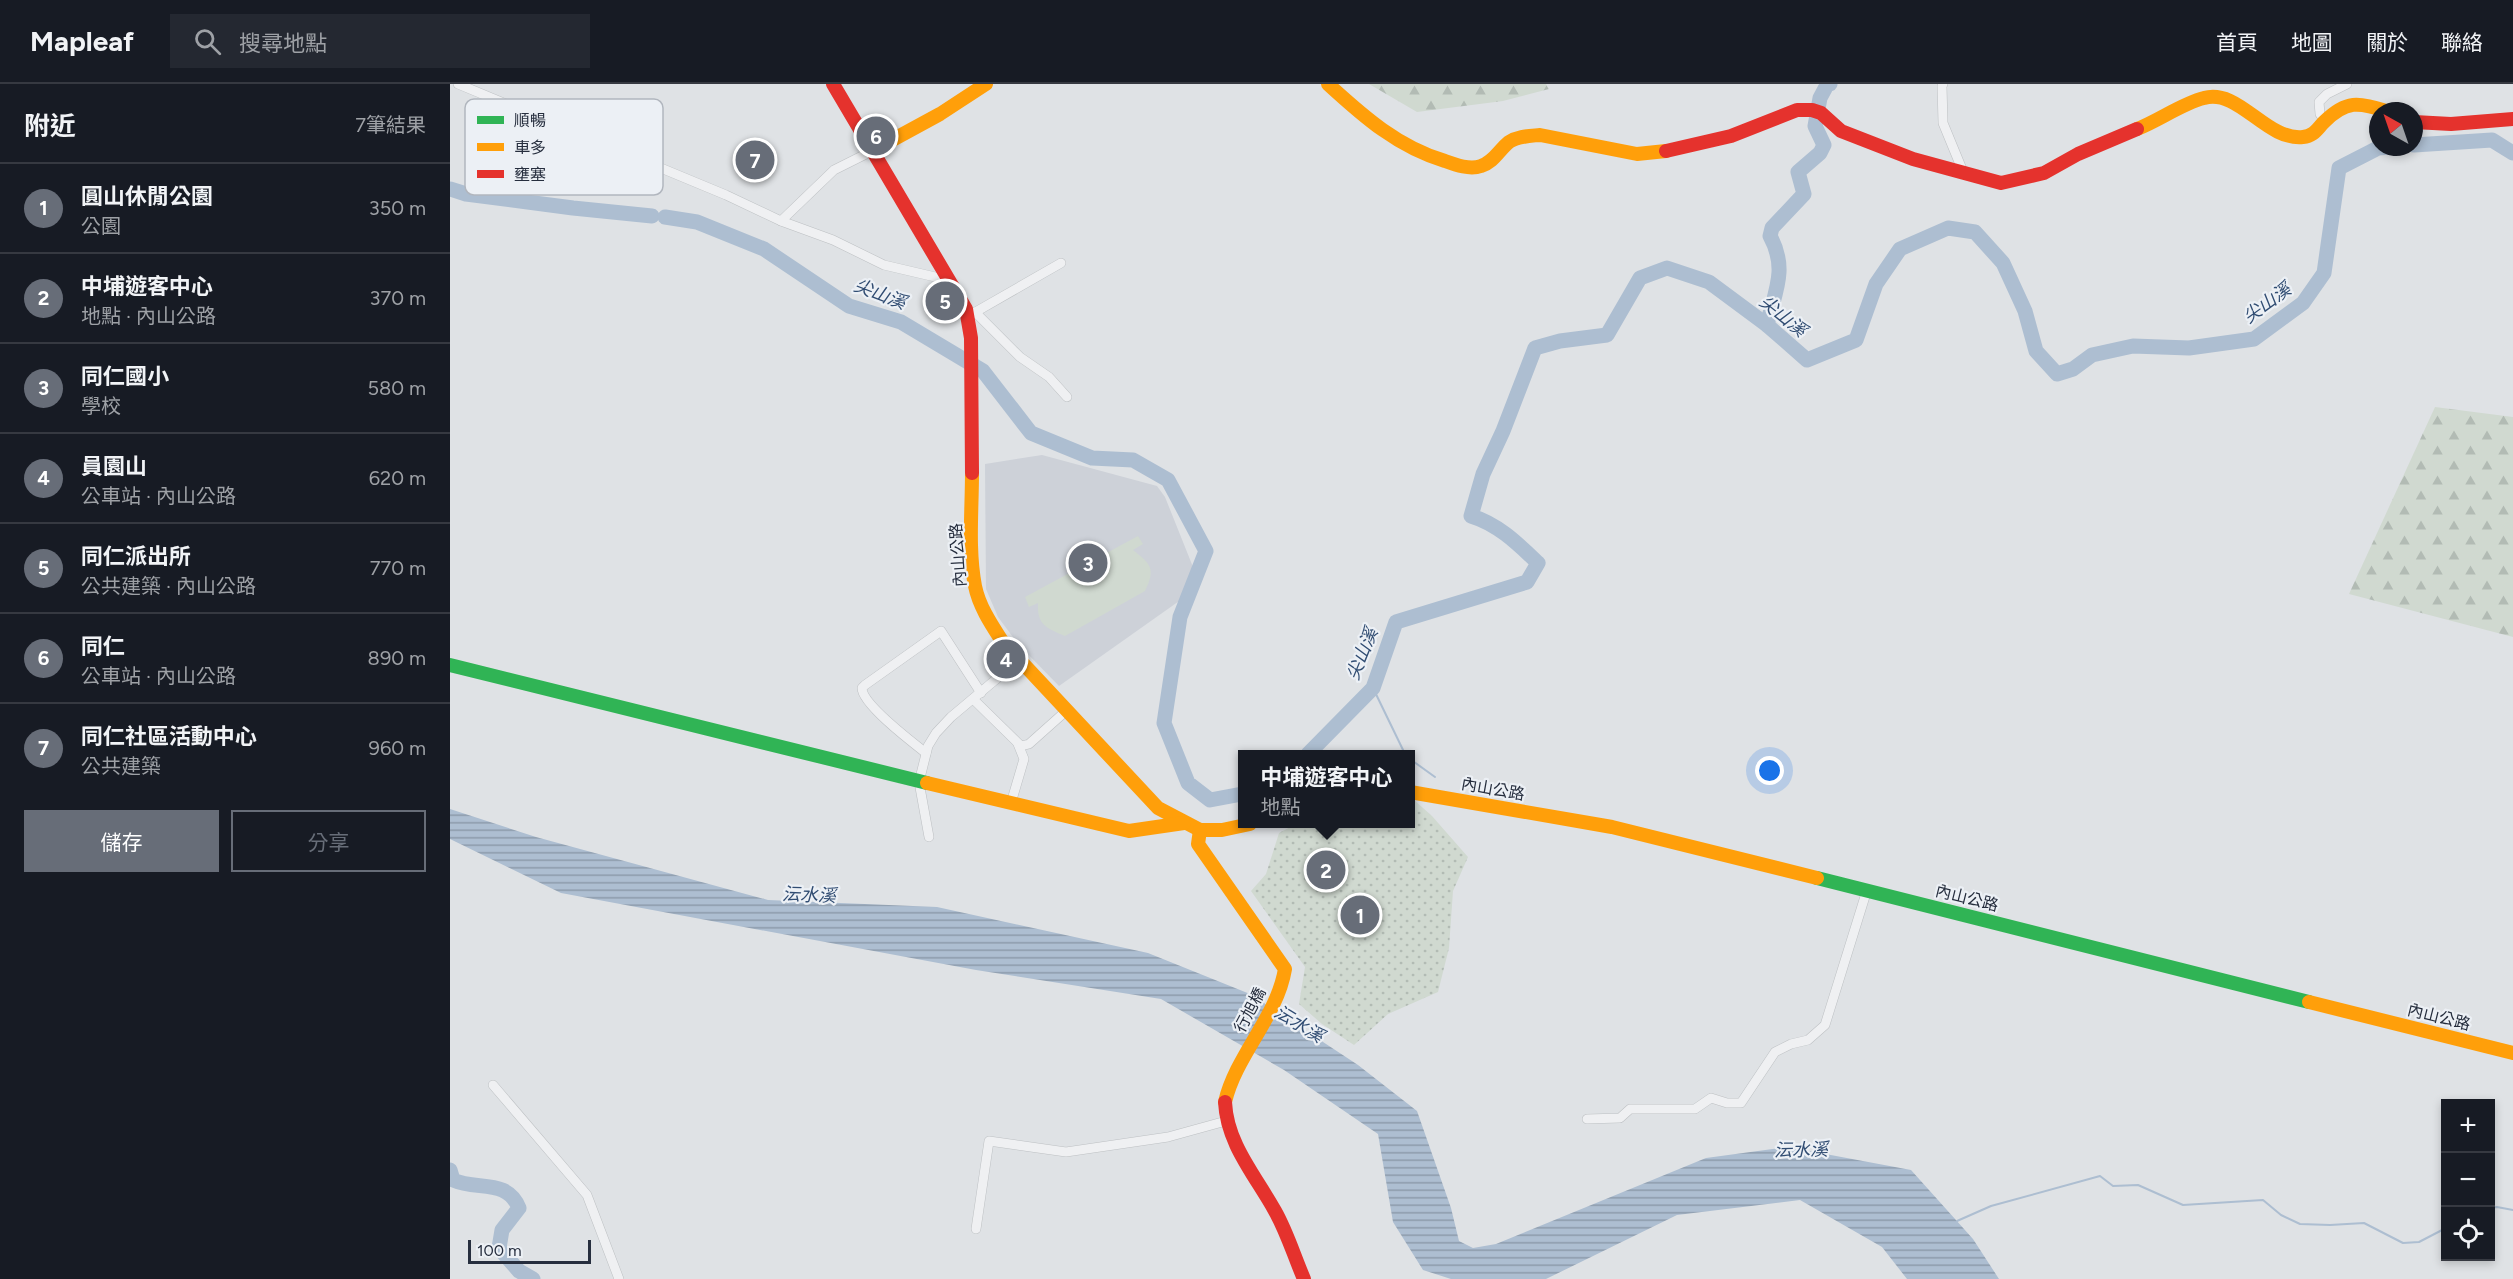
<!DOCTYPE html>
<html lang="zh-TW">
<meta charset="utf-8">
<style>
:root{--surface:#171b24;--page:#242831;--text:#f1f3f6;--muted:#9ea1a6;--line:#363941;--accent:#676d78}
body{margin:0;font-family:Figtree,"Noto Sans TC",sans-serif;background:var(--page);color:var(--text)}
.controls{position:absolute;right:18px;bottom:18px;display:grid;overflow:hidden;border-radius:0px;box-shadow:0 3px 9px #0003}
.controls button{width:54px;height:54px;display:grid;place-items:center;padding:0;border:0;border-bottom:2px solid var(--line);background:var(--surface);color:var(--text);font:30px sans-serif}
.compass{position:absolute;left:1919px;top:18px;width:54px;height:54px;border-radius:50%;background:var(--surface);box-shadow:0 3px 9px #0003;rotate:320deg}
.scale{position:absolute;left:18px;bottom:15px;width:123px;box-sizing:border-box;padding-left:6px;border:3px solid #262e3e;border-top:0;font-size:16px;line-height:21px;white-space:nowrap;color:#262e3e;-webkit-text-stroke:4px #ecf0f5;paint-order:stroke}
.you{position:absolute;left:1320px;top:687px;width:21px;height:21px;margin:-15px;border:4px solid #fff;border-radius:50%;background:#1a73e8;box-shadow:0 0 0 9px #1a73e833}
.badge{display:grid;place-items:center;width:39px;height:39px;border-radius:50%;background:var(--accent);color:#fff;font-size:20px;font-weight:700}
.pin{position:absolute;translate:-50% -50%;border:3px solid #fff;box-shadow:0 2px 6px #0006}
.popup{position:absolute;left:788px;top:666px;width:177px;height:78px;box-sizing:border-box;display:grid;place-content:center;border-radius:0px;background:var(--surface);filter:drop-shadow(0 2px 4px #0005);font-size:20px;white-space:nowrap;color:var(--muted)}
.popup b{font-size:22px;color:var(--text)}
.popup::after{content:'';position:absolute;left:50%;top:100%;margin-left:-12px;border:12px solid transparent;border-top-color:var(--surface)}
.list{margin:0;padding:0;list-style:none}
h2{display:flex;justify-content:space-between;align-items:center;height:78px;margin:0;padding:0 24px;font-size:26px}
h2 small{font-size:20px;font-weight:400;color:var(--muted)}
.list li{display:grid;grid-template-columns:39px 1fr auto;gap:18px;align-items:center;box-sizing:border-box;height:90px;padding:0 24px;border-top:2px solid var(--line)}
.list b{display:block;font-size:22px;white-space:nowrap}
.list p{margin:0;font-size:20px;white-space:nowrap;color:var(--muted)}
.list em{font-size:20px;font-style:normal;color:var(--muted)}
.actions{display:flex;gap:12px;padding:18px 24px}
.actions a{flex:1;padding:14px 0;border:2px solid var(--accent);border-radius:0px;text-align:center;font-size:21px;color:var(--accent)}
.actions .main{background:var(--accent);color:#fff}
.icon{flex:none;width:33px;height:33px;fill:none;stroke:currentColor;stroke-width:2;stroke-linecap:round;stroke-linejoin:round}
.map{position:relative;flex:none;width:2063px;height:1195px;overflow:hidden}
header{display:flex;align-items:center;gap:36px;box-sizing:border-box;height:84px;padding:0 30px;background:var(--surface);border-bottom:2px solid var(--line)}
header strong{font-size:28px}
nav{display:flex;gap:33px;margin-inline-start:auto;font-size:21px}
.search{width:420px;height:54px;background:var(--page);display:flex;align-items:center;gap:15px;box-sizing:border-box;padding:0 21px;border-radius:0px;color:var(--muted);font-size:22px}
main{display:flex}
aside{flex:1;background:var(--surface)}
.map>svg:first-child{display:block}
</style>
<header>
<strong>Mapleaf</strong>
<div class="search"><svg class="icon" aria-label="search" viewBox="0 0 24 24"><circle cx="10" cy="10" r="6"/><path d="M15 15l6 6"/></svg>搜尋地點</div>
<nav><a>首頁</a><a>地圖</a><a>關於</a><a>聯絡</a></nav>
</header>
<main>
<aside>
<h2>附近<small>7筆結果</small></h2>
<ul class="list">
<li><span class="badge">1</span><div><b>圓山休閒公園</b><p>公園</p></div><em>350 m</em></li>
<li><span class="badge">2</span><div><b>中埔遊客中心</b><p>地點 · 內山公路</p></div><em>370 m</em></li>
<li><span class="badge">3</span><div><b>同仁國小</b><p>學校</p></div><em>580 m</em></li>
<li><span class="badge">4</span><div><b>員園山</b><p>公車站 · 內山公路</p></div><em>620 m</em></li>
<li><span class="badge">5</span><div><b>同仁派出所</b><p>公共建築 · 內山公路</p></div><em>770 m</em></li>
<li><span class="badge">6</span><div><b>同仁</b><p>公車站 · 內山公路</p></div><em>890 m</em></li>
<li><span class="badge">7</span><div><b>同仁社區活動中心</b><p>公共建築</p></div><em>960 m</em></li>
</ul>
<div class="actions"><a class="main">儲存</a><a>分享</a></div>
</aside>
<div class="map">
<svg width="2063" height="1195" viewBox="0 0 2063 1195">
<defs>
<pattern id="forest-firs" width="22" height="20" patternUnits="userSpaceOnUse" patternTransform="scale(1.5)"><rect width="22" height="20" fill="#d0d9d0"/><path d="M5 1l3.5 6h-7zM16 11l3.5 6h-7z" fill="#b2bbb4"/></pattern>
<pattern id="park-dots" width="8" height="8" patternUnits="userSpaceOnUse" patternTransform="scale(1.5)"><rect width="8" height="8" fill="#d0d9d0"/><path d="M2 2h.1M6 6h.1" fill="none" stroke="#b2bbb4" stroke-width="1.8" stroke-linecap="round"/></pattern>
<pattern id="water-rules" width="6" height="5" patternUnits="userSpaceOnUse" patternTransform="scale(1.5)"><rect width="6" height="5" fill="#adbed1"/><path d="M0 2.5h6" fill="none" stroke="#8d9bab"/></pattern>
</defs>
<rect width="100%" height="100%" fill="#dfe2e5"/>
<!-- built -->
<path fill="#cdd1d8" d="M592,371L707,402L715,413L747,493L732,515L609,602L568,560L548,533L536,505L535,380Z"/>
<!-- forest -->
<g fill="url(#forest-firs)">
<path d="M919,0H1096L1099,5L1053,17L967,28Z"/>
<path d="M1985,323L2063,333V553L1899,510Z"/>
</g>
<!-- park -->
<path fill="url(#park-dots)" d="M960,715H963L982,732L1018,773L1003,807L999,864L988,908L938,930L904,961L872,940L849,920L855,883L801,807L816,790L829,749L846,740H960Z"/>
<!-- pitch -->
<path fill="#d0d9d0" d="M688,452L693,460L683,466C701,480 706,485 695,507L615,552C596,544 587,541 588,519L579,523L575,513Z"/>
<!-- water -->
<path fill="url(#water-rules)" d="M0,725L86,753L318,816L487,823L698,869L800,910L908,981L967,1027L1001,1124L1009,1157L1023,1164L1046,1160L1256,1074L1338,1063L1461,1086L1523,1155L1549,1195H1457L1432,1163L1350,1116L1227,1131L1096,1195H1001L973,1186L943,1138L928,1050L834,986L711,915L526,886L111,809L0,755Z"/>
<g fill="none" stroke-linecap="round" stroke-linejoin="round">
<!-- stream -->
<g stroke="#adbed1" stroke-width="2">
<path d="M923,604L955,670"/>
<path d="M960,675L985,693"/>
<path d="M2040,1124L2047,1123L2063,1126"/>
<path d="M1507,1137L1541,1122L1650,1092L1663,1102L1688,1101L1733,1121L1813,1116L1831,1131L1850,1140L1880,1141L1914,1139L1953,1159L1969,1158L1996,1144"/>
</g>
<!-- river -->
<g stroke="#adbed1" stroke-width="15">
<path d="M1964,61L2042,56L2063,69"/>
<path d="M0,105L16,110L123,124L202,132"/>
<path d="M215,133L247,138L314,165L399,222L451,238L533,287L581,349L642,374L683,376L718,396L756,467L730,533L714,639L738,699L760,716L792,710"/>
<path d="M1317,241C1325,207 1338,185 1320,152L1322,144L1354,110L1348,88L1370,69L1374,61L1365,42L1370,14L1377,1L1380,0"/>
<path d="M858,670L923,604L946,538L1077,498L1088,479C1068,460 1048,440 1021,432L1033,390L1053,347L1085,264L1110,257L1157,251L1190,194L1217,184L1259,198L1317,241L1357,276L1406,256L1426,200L1450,165L1498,144L1525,148L1553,179L1575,227L1586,267L1607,290L1623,285L1642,271L1683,262L1739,264L1804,255L1853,219L1874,189L1889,84L1928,64L1941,63"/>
<path d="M0,1086L3,1096C27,1107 57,1094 69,1124L52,1146L49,1164L69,1187L83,1195"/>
</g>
<!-- street casing -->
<g stroke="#bdc0c3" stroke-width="10">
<g id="street">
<path d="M8,0L276,111L331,137L383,156L434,181L498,196"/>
<path d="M1493,0L1492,2L1493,39L1514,90"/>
<path d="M1875,37L1870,30L1869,18L1877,10L1897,0"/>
<path d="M331,137L384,86L422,67"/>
<path d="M525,228L570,273L599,293L617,313"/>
<path d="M522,230L611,179"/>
<path d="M523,615L571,662L579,660L616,627"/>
<path d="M476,669C462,658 412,620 412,604L415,601L491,547L531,609"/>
<path d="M561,719L574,675L568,660"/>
<path d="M479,753L469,698L478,662L486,649L501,633L569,576"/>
<path d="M43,1001L137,1111L169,1195"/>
<path d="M1137,1035L1170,1034L1180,1025H1245L1261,1014L1277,1019H1291L1325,968L1341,960L1358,956L1375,941L1417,806"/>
<path d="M526,1145L539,1057L616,1068L718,1053L776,1037"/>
</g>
</g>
<!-- street -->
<use href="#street" stroke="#eff0f2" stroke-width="9"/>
<!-- fast -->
<g stroke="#30b455" stroke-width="14">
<path d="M0,581L477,699"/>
<path d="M1367,794L1859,918"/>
</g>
<!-- slow -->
<g stroke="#ff9f0a" stroke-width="14">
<path d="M878,0C914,33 948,63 995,77C1006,81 1020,86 1031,82C1044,78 1049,66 1059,58C1068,52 1079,52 1090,51L1187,70L1216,67"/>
<path d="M1687,45C1708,37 1733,19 1754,14C1789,4 1816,57 1853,53C1864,52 1867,45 1874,38C1896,16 1909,18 1936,27"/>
<path d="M422,67L490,30L536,0"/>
<path d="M522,389C522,426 518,466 525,502C529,522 541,540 552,557L708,724L750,746H772L800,740"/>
<path d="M477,699L679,747L734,739"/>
<path d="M960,708L1162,743L1367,794"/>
<path d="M750,746L748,760L835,885C827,933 786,971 775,1018"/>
<path d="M1859,918L2063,969"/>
</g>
<!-- jam -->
<g stroke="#e5322d" stroke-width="14">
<path d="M383,0L516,225L521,254L522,389"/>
<path d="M1964,38L2001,40L2063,35"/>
<path d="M1216,67L1281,52L1347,26H1362L1371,29L1391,47L1463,75L1551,99L1594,89L1628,70L1687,45"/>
<path d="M775,1018C777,1060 805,1091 825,1127C837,1148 844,1172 854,1195"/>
</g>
</g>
<g text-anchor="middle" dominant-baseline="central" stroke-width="4.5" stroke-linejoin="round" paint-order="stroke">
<!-- street labels -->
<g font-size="16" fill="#262e3e" stroke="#ecf0f5">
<text transform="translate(508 471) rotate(-94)">內山公路</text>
<text transform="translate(1043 705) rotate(10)">內山公路</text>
<text transform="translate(1517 814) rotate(14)">內山公路</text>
<text transform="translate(800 926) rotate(-62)">行旭橋</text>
<text transform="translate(1989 933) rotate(14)">內山公路</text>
</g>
<!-- water labels -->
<g font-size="18" font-style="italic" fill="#304c72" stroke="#ecf0f5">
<text transform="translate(430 210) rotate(21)">尖山溪</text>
<text transform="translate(1817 219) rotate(-36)">尖山溪</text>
<text transform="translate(1333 232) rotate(39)">尖山溪</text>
<text transform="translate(912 570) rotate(-68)">尖山溪</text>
<text transform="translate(359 811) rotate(2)">沄水溪</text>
<text transform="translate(849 940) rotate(31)">沄水溪</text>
<text transform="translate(1351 1066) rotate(-1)">沄水溪</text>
</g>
</g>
<!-- legend -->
<rect x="15" y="15" width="198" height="96" rx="9" fill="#ecf0f5" stroke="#b1b6be" stroke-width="1.5"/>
<rect x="27" y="32" width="27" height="8" fill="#30b455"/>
<rect x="27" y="59" width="27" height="8" fill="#ff9f0a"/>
<rect x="27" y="86" width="27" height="8" fill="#e5322d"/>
<g font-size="16" fill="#262e3e">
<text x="64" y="42">順暢</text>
<text x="64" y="69">車多</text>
<text x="64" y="96">壅塞</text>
</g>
</svg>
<div class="controls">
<button>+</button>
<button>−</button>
<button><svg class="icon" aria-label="locate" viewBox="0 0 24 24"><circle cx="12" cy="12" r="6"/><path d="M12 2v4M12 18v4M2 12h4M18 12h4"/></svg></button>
</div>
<svg class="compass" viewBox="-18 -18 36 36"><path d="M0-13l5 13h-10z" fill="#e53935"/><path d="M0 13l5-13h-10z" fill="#9ea1a6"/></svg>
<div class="scale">100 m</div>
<div class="you"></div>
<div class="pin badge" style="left:910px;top:831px">1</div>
<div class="pin badge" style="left:876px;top:786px">2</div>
<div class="popup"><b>中埔遊客中心</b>地點</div>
<div class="pin badge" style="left:638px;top:479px">3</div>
<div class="pin badge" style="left:556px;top:575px">4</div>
<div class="pin badge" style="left:495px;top:217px">5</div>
<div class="pin badge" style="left:426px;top:52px">6</div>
<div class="pin badge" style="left:305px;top:76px">7</div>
</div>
</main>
